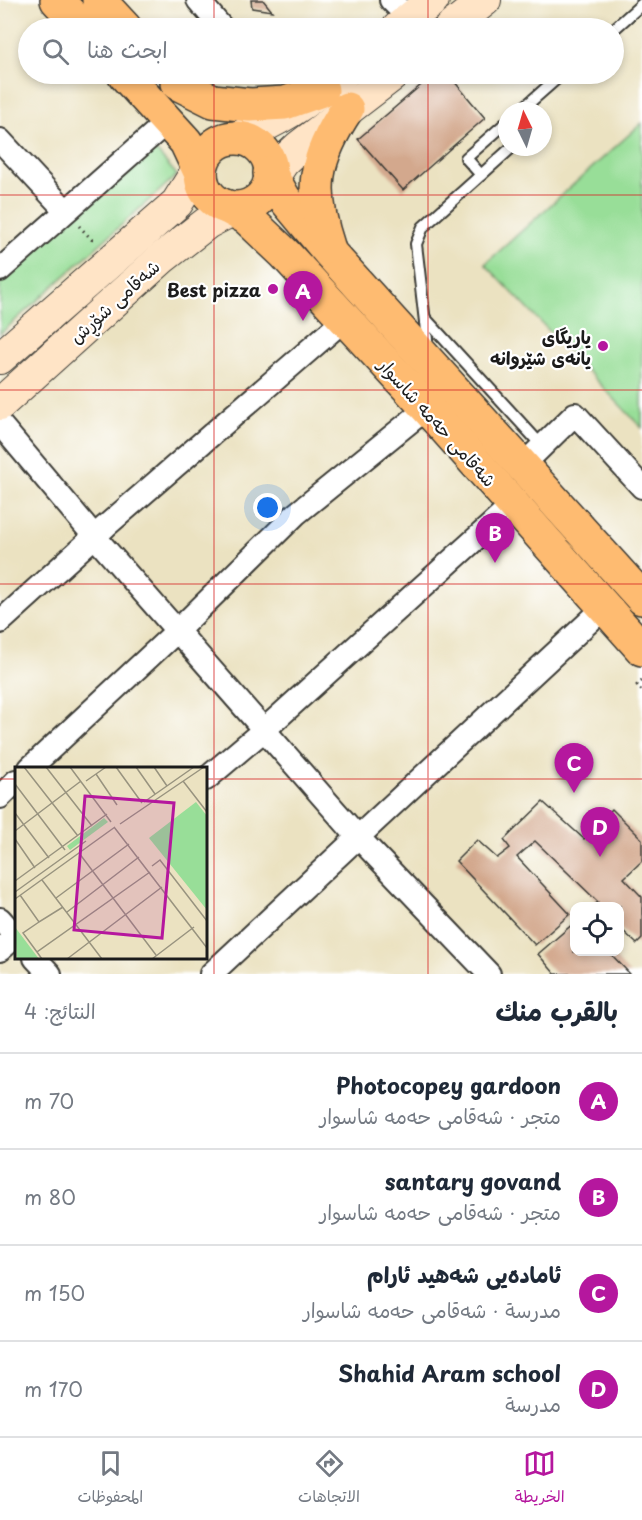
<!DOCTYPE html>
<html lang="ar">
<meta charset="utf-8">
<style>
:root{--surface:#fff;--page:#f2f2f3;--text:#1f2937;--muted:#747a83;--line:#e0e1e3;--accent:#b5179e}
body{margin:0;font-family:"Playpen Sans","Playpen Sans Arabic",sans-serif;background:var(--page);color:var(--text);direction:rtl}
.controls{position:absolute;right:18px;bottom:18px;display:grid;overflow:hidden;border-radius:12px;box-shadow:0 3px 9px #0003}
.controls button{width:54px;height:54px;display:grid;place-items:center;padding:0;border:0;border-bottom:2px solid var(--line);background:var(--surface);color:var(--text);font:30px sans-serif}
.compass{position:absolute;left:498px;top:102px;width:54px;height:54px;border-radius:50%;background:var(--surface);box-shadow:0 3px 9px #0003;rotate:355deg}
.you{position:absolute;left:268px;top:508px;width:21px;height:21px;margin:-15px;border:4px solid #fff;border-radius:50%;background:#1a73e8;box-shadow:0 0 0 9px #1a73e833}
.badge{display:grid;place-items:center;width:39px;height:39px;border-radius:50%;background:var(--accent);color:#fff;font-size:20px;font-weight:700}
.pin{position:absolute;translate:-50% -50px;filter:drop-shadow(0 2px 3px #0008)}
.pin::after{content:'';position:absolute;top:32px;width:21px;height:18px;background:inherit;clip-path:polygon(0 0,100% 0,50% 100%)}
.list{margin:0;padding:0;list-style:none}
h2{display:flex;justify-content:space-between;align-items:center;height:78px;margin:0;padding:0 24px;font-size:26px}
h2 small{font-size:20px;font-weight:400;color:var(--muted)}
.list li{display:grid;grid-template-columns:39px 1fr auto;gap:18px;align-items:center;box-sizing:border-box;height:96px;padding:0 24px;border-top:2px solid var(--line)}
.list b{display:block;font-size:22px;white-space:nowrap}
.list p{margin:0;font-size:20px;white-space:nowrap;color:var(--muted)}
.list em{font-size:20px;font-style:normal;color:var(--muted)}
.icon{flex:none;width:33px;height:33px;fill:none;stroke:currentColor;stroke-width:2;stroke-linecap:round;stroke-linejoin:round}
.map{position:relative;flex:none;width:642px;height:974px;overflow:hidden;direction:ltr}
.search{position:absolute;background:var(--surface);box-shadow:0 3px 9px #0003;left:18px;right:18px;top:18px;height:66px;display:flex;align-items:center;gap:15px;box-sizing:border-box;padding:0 21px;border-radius:33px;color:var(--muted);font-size:22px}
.sheet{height:462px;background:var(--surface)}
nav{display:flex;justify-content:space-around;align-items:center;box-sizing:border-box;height:84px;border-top:2px solid var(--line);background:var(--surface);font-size:16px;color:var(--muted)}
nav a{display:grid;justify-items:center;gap:3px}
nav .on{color:var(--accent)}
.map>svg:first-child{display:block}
</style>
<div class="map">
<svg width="642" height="974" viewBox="0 0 642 974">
<rect width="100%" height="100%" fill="#fff"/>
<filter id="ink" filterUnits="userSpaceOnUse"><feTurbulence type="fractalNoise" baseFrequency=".0167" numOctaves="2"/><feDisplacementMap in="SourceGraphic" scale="12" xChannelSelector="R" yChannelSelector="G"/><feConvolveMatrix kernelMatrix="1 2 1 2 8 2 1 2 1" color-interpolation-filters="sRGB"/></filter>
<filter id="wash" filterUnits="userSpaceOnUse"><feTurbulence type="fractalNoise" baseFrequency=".008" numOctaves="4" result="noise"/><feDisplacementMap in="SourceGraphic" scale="24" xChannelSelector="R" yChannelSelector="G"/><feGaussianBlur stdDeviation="1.35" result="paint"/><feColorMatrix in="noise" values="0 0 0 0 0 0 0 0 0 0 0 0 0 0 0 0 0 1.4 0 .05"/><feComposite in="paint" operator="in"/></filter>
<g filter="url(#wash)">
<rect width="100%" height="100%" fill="#ebe2c1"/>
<!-- green -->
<g fill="#98de98" stroke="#5a7d5a" stroke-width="1.5">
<path d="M642,123V428L485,264Z"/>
<path d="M151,145L177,175L0,334V281Z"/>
</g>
<g id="blocks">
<!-- building -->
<g fill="#d3a88d">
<path d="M251,0H263L272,11L252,8Z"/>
<path d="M434,74H448L485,118L403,190L358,139Z"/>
<path d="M543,802L584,839L612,809L642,839V861L624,878L642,897V939L637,944L620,928V906H593L598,902L535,841L517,857L570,914L535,945L456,861L477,840L497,858L510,848L504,840Z"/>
<path d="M574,923V952H609L630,974H555L538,954Z"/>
</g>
</g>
</g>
<g filter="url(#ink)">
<use href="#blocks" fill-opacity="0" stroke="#3b3a35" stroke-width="1.5"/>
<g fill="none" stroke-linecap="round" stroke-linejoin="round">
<!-- lane casing -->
<g stroke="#3b3a35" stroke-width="14">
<g id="lane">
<path d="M614,29L642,4"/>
<path d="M520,111L562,74"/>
<path d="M481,175L466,158L507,122"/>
<path d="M425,318L543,447"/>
<path d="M428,348L416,244L423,227L510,149"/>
</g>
</g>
<!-- street casing -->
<g stroke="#3b3a35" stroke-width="26">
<g id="street">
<path d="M198,0L222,28"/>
<path d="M391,0L410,19"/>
<path d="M0,140L66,211"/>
<path d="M0,270L168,121"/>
<path d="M0,424L94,536L358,837L489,974"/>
<path d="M523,465L575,414L642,487"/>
<path d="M0,622L106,526L345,319"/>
<path d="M30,768L177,631L296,514L427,408"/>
<path d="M206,779L264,730L513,505"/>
<path d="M0,797L16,781"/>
<path d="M0,919L16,937"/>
<path d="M0,950L16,936"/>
<path d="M35,958L50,974"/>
<path d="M211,974L606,606"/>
</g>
</g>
<!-- secondary casing -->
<g stroke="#3b3a35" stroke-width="34">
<g id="secondary">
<path d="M398,28L433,0"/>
<path d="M450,28L485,0"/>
<path d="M235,138C275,124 310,100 343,74"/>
<path d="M269,183L283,162L299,147L394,74"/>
<path d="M0,358L177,203L202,163"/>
<path d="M0,404L162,258L207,223L236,208"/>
</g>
</g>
<!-- primary casing -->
<g stroke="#3b3a35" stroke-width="36">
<g id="primary">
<path d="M57,0L83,28"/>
<path d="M99,0L125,28"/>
<path d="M124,74L186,142L201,174"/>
<path d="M177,83L213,101L250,105L285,103L322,90"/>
<circle cx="236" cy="173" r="35"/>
<path d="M270,173L284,198L330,253L642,598"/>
<path d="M225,206L247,218L285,254L427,408L642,649"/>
<path d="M328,246C309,189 314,159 347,109"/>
</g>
</g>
<!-- path -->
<g stroke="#3b3a35" stroke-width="3" stroke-dasharray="1.5 4.5" stroke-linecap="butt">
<path d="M79,226L95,243"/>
<path d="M642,681L637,685L642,691"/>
</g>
<!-- lane -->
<use href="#lane" stroke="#fff" stroke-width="10"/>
<!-- street -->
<use href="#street" stroke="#fff" stroke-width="22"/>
<!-- secondary -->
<use href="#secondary" stroke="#ffe4c6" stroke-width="32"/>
<!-- primary -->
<use href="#primary" stroke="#febb71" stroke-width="33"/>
</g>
</g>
<!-- grid -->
<path fill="none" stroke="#d62828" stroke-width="1.5" stroke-opacity="0.55" d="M214,0V28M428,0V28M214,74V974M428,74V974M0,195H642M0,390H642M0,584H642M0,779H16M206,779H642"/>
<!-- markers -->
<g fill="#b5179e" stroke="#fff" stroke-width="2">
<circle cx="273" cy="289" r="6"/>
<circle cx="603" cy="346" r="6"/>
</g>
<g text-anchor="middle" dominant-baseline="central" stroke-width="4.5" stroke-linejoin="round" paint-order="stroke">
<!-- poi labels -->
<g font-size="18" font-weight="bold" fill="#1c1c1c" stroke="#fff" text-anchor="end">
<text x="261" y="289">Best pizza</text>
<text x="591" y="336">یاریگای<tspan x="591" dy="21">یانەی شێروانە</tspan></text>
</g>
<!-- street labels -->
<g font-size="18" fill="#1c1c1c" stroke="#fff">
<text transform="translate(114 301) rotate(-42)">شەقامی شۆڕش</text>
<text transform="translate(438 422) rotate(48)">شەقامی حەمە شاسوار</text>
</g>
</g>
<!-- overview -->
<g transform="translate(15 767)">
<rect width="192" height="192" fill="#ebe2c1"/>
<path d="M181,35L192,49V143L134,71ZM89,51L93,55L55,83L52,79ZM0,160L24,192H2Z" fill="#98de98"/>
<path fill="none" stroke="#98937f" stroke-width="1.5" d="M9,0L63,69M31,0L77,59M55,0L96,55M101,0L127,36M121,0L140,27M139,0L152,19M81,7L102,38M71,14L91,0M168,14L192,45M0,17L50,83M129,35L179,0M0,46L34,91M105,57L189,0M99,60L192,181M0,64L66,14M0,72L20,101M64,86L141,188M137,99L145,93L192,154M27,113L87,192M0,114L92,47M0,125L71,74M5,128L24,155L48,140M41,131L114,77M0,132L100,60M52,145L124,90M22,185L8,166L24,155M27,192L22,185L135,105M52,192L147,120M137,192L179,160"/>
<path fill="#b5179e" fill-opacity="0.15" stroke="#b5179e" stroke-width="3" d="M70,29L159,36L147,171L59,163Z"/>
<rect width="192" height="192" fill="none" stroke="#1c1c1c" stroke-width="3"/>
</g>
</svg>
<div class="controls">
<button><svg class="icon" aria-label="locate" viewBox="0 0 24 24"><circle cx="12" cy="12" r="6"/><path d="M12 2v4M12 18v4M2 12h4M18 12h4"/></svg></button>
</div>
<svg class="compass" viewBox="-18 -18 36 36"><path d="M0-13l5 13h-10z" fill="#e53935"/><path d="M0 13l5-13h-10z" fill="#747a83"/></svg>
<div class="you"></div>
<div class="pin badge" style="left:303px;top:321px">A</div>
<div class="pin badge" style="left:495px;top:563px">B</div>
<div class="pin badge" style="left:574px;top:793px">C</div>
<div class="pin badge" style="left:600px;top:857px">D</div>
<div class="search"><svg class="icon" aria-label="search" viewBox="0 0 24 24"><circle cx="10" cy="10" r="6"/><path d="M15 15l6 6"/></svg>ابحث هنا</div>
</div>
<section class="sheet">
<h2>بالقرب منك<small>النتائج: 4</small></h2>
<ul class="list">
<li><span class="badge">A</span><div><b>Photocopey gardoon</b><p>متجر · شەقامی حەمە شاسوار</p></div><em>70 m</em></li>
<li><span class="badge">B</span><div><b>santary govand</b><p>متجر · شەقامی حەمە شاسوار</p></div><em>80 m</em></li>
<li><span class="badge">C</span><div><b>ئامادەیی شەهید ئارام</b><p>مدرسة · شەقامی حەمە شاسوار</p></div><em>150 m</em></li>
<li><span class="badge">D</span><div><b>Shahid Aram school</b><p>مدرسة</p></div><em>170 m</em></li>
</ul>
</section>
<nav>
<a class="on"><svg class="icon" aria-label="map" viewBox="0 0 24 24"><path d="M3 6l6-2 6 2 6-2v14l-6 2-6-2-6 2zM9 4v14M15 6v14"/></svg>الخريطة</a>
<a><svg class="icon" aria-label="directions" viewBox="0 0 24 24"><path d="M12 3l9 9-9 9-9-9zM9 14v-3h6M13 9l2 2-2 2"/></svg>الاتجاهات</a>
<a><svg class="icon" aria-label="saved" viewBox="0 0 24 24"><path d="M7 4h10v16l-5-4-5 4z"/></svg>المحفوظات</a>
</nav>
